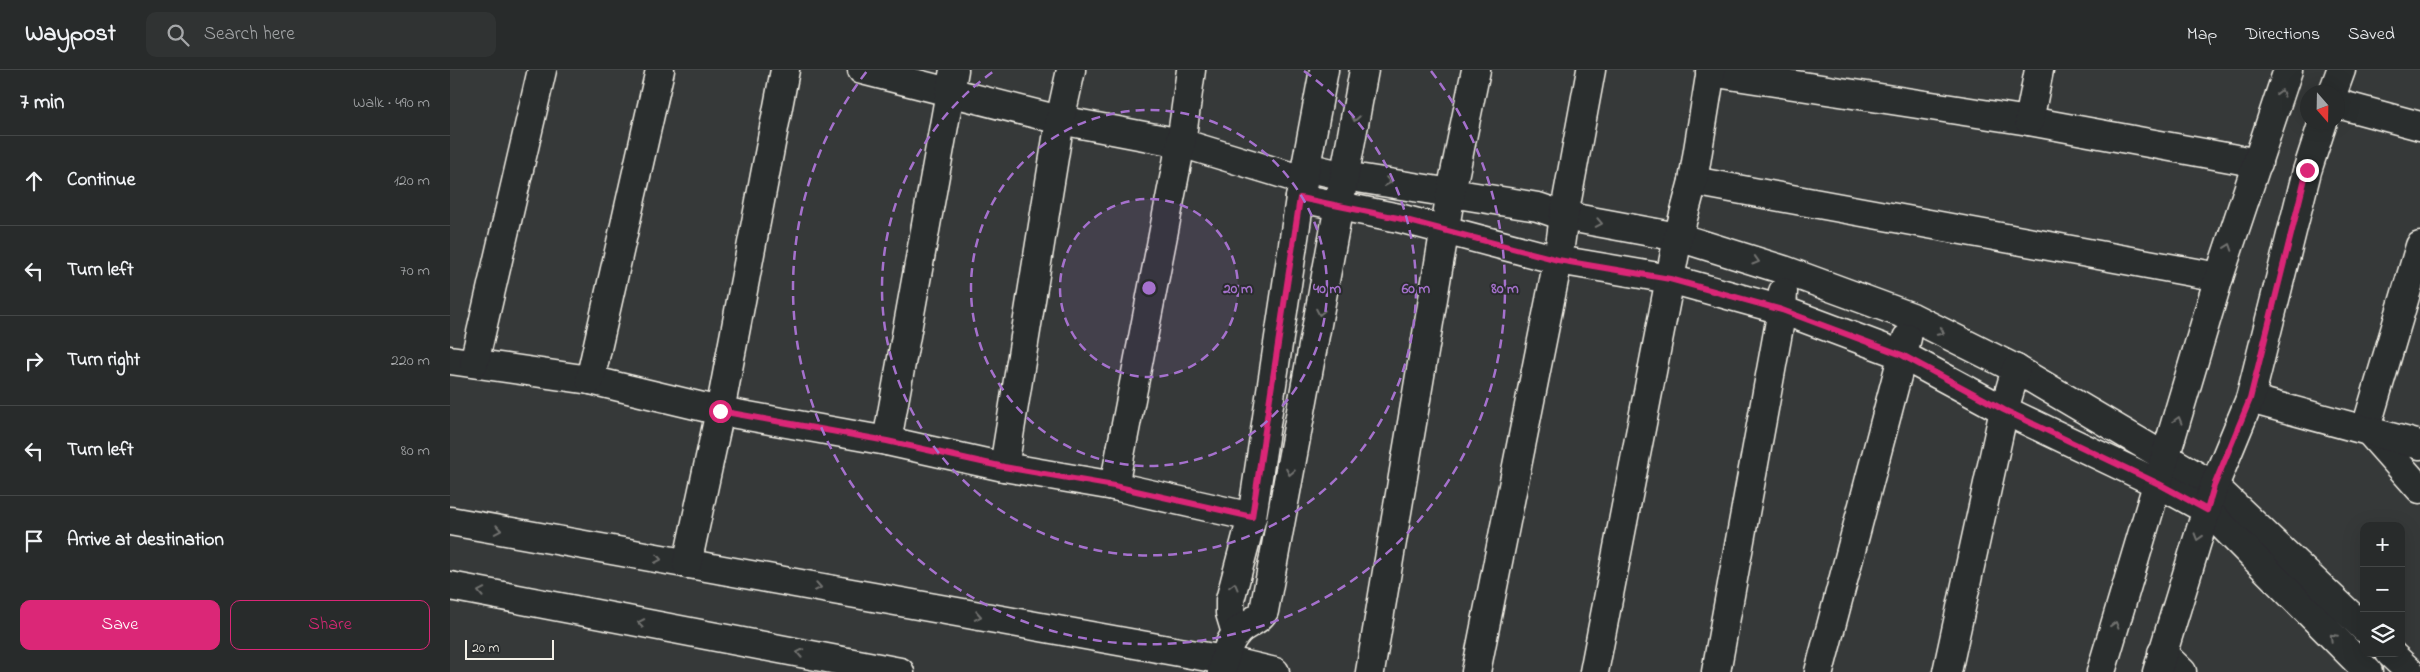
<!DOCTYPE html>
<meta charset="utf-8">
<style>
:root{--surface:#282b2b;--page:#303333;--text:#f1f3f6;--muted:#a5a7a9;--line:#444747;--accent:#db2777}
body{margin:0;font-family:"Indie Flower",sans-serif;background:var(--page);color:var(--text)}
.controls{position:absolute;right:15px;bottom:15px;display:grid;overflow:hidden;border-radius:10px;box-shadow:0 5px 20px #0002}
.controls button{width:45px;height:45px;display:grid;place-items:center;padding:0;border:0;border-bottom:1px solid var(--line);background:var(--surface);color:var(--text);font:25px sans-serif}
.compass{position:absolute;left:1850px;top:15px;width:45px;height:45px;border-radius:50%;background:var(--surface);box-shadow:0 5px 20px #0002;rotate:160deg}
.scale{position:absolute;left:15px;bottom:12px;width:89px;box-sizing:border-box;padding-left:5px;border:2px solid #f4f1e8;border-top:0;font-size:14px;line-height:18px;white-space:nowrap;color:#f4f1e8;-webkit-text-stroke:4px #2a2d2e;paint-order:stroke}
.stop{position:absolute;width:15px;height:15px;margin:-11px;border:4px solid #db2777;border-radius:50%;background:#fff}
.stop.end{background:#db2777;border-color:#fff;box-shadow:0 1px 5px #0008}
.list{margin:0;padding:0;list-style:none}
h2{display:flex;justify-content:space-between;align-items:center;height:65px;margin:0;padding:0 20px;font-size:21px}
h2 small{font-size:16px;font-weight:400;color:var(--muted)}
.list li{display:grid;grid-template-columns:32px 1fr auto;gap:15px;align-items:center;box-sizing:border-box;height:90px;padding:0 20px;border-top:1px solid var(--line)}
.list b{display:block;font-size:19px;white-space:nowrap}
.list em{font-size:16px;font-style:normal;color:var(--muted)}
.actions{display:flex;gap:10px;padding:15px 20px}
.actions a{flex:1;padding:11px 0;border:1px solid var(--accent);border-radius:10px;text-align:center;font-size:18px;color:var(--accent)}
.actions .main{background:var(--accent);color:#fff}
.icon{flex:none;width:28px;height:28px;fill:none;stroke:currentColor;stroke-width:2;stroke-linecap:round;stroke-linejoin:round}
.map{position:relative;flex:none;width:1970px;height:602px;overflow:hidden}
header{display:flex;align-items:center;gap:30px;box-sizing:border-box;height:70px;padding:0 25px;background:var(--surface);border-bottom:1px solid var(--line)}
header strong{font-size:24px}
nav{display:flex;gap:28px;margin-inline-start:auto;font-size:18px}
.search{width:350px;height:45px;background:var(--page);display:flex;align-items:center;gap:12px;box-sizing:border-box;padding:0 18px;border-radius:10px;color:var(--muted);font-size:19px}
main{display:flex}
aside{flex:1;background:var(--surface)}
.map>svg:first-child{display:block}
</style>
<header>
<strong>Waypost</strong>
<div class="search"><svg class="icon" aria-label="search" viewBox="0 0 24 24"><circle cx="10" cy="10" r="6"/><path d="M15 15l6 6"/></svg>Search here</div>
<nav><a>Map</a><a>Directions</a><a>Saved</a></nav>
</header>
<main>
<aside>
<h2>7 min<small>Walk · 490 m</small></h2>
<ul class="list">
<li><svg class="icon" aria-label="ahead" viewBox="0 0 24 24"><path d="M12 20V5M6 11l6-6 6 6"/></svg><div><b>Continue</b></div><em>120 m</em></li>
<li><svg class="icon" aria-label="left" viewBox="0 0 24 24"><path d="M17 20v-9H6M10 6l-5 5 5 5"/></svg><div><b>Turn left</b></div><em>70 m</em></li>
<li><svg class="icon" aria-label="right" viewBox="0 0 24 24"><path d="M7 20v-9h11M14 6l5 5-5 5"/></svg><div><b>Turn right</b></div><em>220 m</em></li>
<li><svg class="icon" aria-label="left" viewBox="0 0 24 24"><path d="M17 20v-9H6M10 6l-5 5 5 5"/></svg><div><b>Turn left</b></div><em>80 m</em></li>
<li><svg class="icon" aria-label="arrive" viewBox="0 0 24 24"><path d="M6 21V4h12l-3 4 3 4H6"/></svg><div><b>Arrive at destination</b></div></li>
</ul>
<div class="actions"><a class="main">Save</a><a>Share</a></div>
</aside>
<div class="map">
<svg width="1970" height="602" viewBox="0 0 1970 602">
<rect width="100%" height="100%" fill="#363939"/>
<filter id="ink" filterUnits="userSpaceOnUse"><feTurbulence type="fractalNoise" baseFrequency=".02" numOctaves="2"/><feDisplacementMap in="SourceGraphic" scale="10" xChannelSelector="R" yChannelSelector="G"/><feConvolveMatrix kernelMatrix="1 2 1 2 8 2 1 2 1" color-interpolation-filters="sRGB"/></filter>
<g filter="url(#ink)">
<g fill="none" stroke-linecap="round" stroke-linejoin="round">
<!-- minor casing -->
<g stroke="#f4f1e8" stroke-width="31">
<g id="minor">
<path d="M412,0L610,50L731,73L853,110"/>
<path d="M1260,2L1579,51L1808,93"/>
<path d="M1883,22L1891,0"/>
<path d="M1888,34L1970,56"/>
<path d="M1579,51L1589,0"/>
<path d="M856,97L895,106L1088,137L1114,146L1228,167L1334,200L1462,247L1566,299L1764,416L1914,558"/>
<path d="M1243,111L1769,207"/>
<path d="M850,128L949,148L1108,190L1220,209L1332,240L1452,285L1554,340L1709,414L1757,440L1918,602"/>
<path d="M1970,176L1916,358L1970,419"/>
<path d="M0,290L140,310L270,341L437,371L554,397L664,416L802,447"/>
<path d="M24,293L92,0"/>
<path d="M140,310L210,0"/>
<path d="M1800,329L1970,375"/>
<path d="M437,371L504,0"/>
<path d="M554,397L610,50L621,0"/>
<path d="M664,416L731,73L741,0"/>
<path d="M0,451L774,590L825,602"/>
<path d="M237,494L270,341L335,0"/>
<path d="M0,516L450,602"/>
<path d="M786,563L780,543V530L802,447L850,128L874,0"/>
<path d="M1712,583L1732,602"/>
<path d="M1940,583L1960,602"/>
<path d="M772,602C774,590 778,573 786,564C793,554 808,552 814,541L914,0"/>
<path d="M920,602L1001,122L1026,0"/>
<path d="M1026,602L1108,190L1114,146L1141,0"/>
<path d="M1144,602L1228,167L1243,111L1261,0"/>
<path d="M1266,602L1332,240L1333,222"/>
<path d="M1369,602L1457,268"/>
<path d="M1497,602L1554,340L1566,299"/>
<path d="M1651,602L1769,207L1838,0"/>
<path d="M1707,602L1764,416L1800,329L1857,101L1873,52"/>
</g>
</g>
<!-- minor -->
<use href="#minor" stroke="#2a2d2e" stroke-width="28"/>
</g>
<!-- one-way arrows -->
<defs><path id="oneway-chevron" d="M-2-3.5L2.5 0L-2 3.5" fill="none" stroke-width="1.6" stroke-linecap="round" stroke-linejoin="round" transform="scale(1.25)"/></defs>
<g stroke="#71726f">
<use href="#oneway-chevron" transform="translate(1831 23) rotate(-73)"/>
<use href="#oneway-chevron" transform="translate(905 48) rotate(100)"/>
<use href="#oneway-chevron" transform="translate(938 112) rotate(9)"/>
<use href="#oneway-chevron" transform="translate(1149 153) rotate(11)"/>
<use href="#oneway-chevron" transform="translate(1779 177) rotate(-71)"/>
<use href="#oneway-chevron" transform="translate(1306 191) rotate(17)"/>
<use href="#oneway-chevron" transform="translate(870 242) rotate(101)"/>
<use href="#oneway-chevron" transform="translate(1491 262) rotate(27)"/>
<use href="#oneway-chevron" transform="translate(1728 350) rotate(-74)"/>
<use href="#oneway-chevron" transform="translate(840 402) rotate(101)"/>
<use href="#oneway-chevron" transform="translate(48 460) rotate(10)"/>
<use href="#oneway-chevron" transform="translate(1748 467) rotate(107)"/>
<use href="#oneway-chevron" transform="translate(208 489) rotate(10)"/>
<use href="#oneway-chevron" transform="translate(784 516) rotate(-75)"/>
<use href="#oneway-chevron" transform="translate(368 517) rotate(10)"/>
<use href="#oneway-chevron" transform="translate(31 522) rotate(-169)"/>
<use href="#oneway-chevron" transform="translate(528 546) rotate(10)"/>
<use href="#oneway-chevron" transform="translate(191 553) rotate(-169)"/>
<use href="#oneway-chevron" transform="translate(1665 555) rotate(-73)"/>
<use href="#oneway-chevron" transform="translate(1883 567) rotate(-135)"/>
<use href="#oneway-chevron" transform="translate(350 583) rotate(-169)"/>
</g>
</g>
<g fill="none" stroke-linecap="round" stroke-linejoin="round" filter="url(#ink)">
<!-- route -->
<path stroke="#db2777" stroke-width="6" d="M270,341L437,371L554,397L664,416L802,447L850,128L948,148L1108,190L1220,209L1332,240L1452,285L1554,340L1709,414L1757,440L1764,416L1800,329L1857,100"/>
</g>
<!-- distance rings -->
<circle cx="699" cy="218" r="89" fill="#a571cd" fill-opacity=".12"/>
<g fill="none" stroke="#a571cd" stroke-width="2.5" stroke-dasharray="9 6">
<circle cx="699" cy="218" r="89"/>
<circle cx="699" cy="218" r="178"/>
<path d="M854 1A267 267 0 1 1 544 1"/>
<path d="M981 1A356 356 0 1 1 417 1"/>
</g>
<circle cx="699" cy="218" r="8" fill="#a571cd" stroke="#2a2d2e" stroke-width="2.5"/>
<g font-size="15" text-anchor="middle" font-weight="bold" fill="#a571cd" stroke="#2a2d2e" stroke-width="4" stroke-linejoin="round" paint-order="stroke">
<text x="788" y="223">20 m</text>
<text x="877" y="223">40 m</text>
<text x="966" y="223">60 m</text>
<text x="1055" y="223">80 m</text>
</g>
</svg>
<div class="controls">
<button>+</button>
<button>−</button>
<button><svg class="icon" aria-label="layers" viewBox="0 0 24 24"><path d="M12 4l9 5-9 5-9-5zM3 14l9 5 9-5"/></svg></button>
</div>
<svg class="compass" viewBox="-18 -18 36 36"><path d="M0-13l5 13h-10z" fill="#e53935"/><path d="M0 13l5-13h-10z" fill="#a5a7a9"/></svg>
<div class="scale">20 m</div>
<div class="stop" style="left:270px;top:341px"></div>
<div class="stop end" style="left:1857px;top:100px"></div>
</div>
</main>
